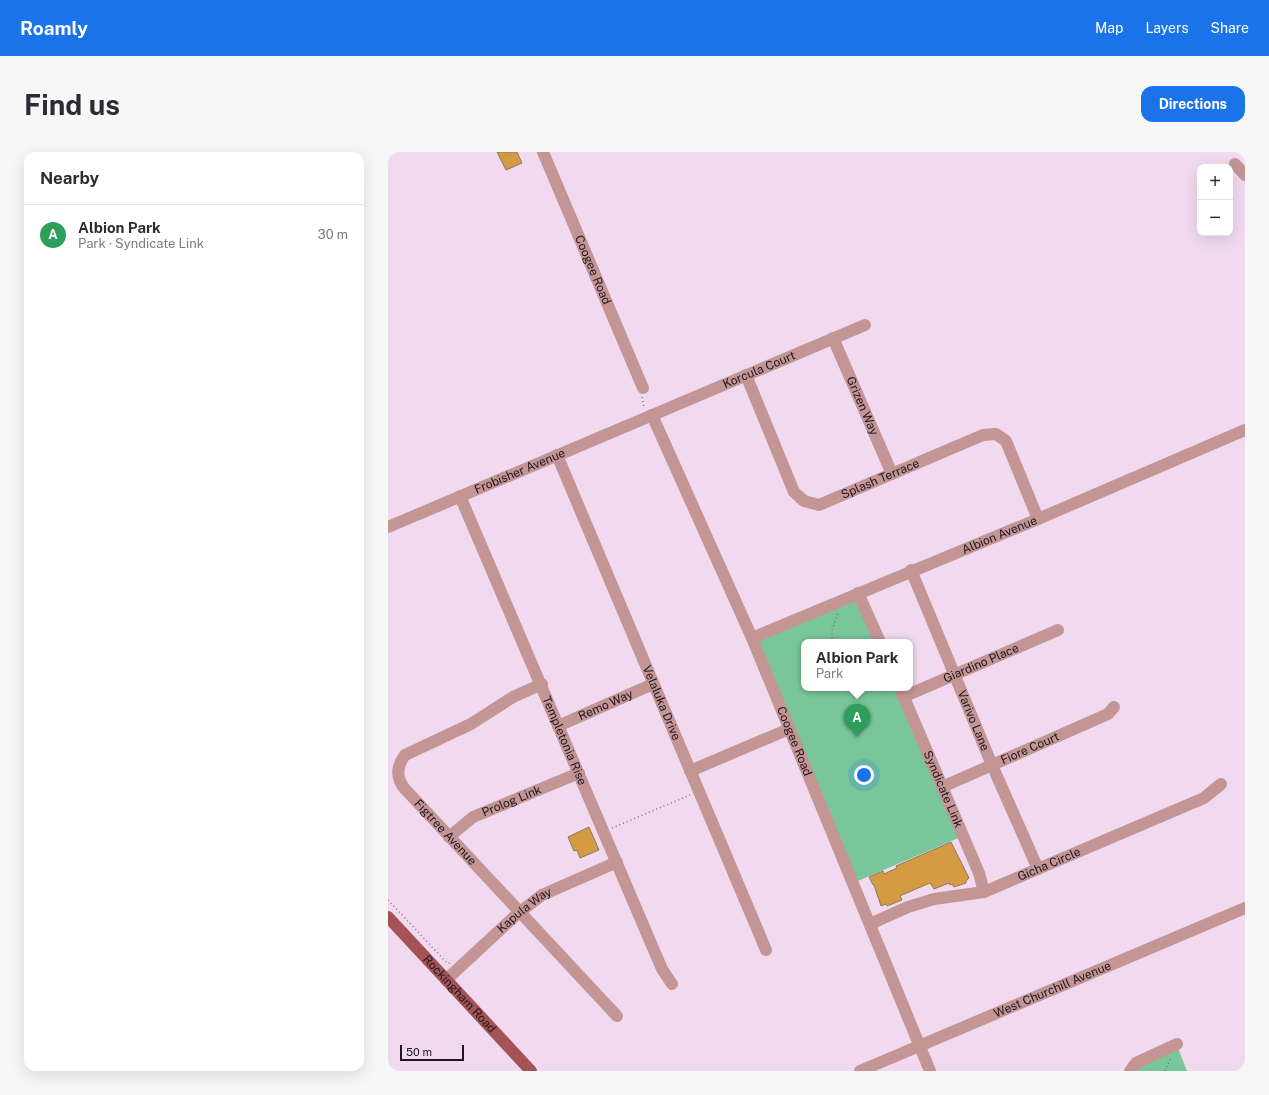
<!DOCTYPE html>
<meta charset="utf-8">
<style>
:root{--surface:#fff;--page:#f7f7f7;--text:#2b2b33;--muted:#7c7c81;--line:#e1e1e2;--accent:#1a73e8}
body{margin:0;font-family:"Public Sans",sans-serif;background:var(--page);color:var(--text)}
.controls{position:absolute;right:12px;top:12px;display:grid;overflow:hidden;border-radius:8px;box-shadow:0 4px 16px #0002}
.controls button{width:36px;height:36px;display:grid;place-items:center;padding:0;border:0;border-bottom:1px solid var(--line);background:var(--surface);color:var(--text);font:20px sans-serif}
.scale{position:absolute;left:12px;bottom:10px;width:64px;box-sizing:border-box;padding-left:4px;border:2px solid #1f171f;border-top:0;font-size:11px;line-height:14px;white-space:nowrap;color:#1f171f;-webkit-text-stroke:3px #f1daf0;paint-order:stroke}
.you{position:absolute;left:476px;top:623px;width:14px;height:14px;margin:-10px;border:3px solid #fff;border-radius:50%;background:#1a73e8;box-shadow:0 0 0 6px #1a73e833}
.badge{display:grid;place-items:center;width:26px;height:26px;border-radius:50%;background:var(--accent);color:#fff;font-size:13px;font-weight:700}
.pin{position:absolute;translate:-50% -33px;filter:drop-shadow(0 1px 2px #0008)}
.pin::after{content:'';position:absolute;top:21px;width:14px;height:12px;background:inherit;clip-path:polygon(0 0,100% 0,50% 100%)}
.popup{position:absolute;left:413px;top:487px;width:112px;height:52px;box-sizing:border-box;display:grid;place-content:center;border-radius:8px;background:var(--surface);filter:drop-shadow(0 1px 3px #0005);font-size:13px;white-space:nowrap;color:var(--muted)}
.popup b{font-size:15px;color:var(--text)}
.popup::after{content:'';position:absolute;left:50%;top:100%;margin-left:-8px;border:8px solid transparent;border-top-color:var(--surface)}
.list{margin:0;padding:0;list-style:none}
h2{display:flex;justify-content:space-between;align-items:center;height:52px;margin:0;padding:0 16px;font-size:17px}
h2 small{font-size:13px;font-weight:400;color:var(--muted)}
.list li{display:grid;grid-template-columns:26px 1fr auto;gap:12px;align-items:center;box-sizing:border-box;height:60px;padding:0 16px;border-top:1px solid var(--line)}
.list b{display:block;font-size:15px;white-space:nowrap}
.list p{margin:0;font-size:13px;white-space:nowrap;color:var(--muted)}
.list em{font-size:13px;font-style:normal;color:var(--muted)}
.map{position:relative;flex:none;width:857px;height:919px;overflow:hidden;border-radius:12px}
header{display:flex;align-items:center;gap:24px;box-sizing:border-box;height:56px;padding:0 20px;background:var(--accent);color:#fff}
header strong{font-size:19px}
nav{display:flex;gap:22px;margin-inline-start:auto;font-size:14px}
.intro{display:flex;align-items:center;justify-content:space-between;box-sizing:border-box;height:96px;padding:0 24px}
h1{margin:0;font-size:28px}
.button{padding:10px 18px;border-radius:12px;background:var(--accent);color:#fff;font-size:14px;font-weight:700}
main{display:flex;gap:24px;padding:0 24px}
aside{flex:1;background:var(--surface);border-radius:12px;box-shadow:0 4px 16px #0002}
.map>svg:first-child{display:block}
</style>
<header>
<strong>Roamly</strong>
<nav><a>Map</a><a>Layers</a><a>Share</a></nav>
</header>
<div class="intro"><h1>Find us</h1><a class="button">Directions</a></div>
<main>
<aside>
<h2>Nearby<small></small></h2>
<ul class="list">
<li><span class="badge" style="background:#2e9e5b">A</span><div><b>Albion Park</b><p>Park · Syndicate Link</p></div><em>30 m</em></li>
</ul>
</aside>
<div class="map">
<svg width="857" height="919" viewBox="0 0 857 919">
<rect width="100%" height="100%" fill="#f1daf0"/>
<!-- green -->
<g fill="#79c69a">
<path d="M470,441L492,490H416V536H512L575,684L465,731L364,486Z"/>
<path d="M790,896L799,919H749L750,915Z"/>
</g>
<!-- building -->
<g fill="#d59b42" stroke="#8b7a64">
<path d="M109,0H129L134,11L118,18Z"/>
<path d="M201,675L211,698L192,706L189,698L186,699L180,685Z"/>
<path d="M563,690L581,726L578,729V731L566,735L564,732L562,733L561,731L546,737L542,731L514,743L512,744L514,748L499,754L498,752L493,754L486,733H485L481,725L495,719L496,722L509,716L508,714Z"/>
</g>
<g fill="none" stroke-linecap="round" stroke-linejoin="round">
<!-- path -->
<g stroke="#837382" stroke-width="1.5" stroke-dasharray="1 3" stroke-linecap="butt">
<path d="M254,245L256,255"/>
<path d="M444,490V478L450,461"/>
<path d="M224,676L302,643"/>
<path d="M0,748L59,811H62"/>
<path d="M777,919L782,907"/>
</g>
<!-- minor -->
<g stroke="#c49595" stroke-width="12">
<path id="s1" d="M155,0L255,236"/>
<path d="M847,12L857,23"/>
<path id="s2" d="M445,186L504,322"/>
<path id="s3" d="M358,223L406,340L416,349L431,353L595,283L608,282L618,289L650,367"/>
<path id="s4" d="M264,263L364,486L542,919"/>
<path id="s5" d="M169,303L378,798"/>
<path id="s6" d="M72,344L274,817L284,832"/>
<path id="s7" d="M0,375L477,173"/>
<path id="s8" d="M523,418L604,613L650,717"/>
<path d="M470,441L492,490"/>
<path id="s9" d="M364,486L650,367L857,278"/>
<path id="s10" d="M154,532L125,545L83,572L17,603C8,615 8,626 17,637L229,864"/>
<path id="s11" d="M512,536L591,721L596,740"/>
<path id="s12" d="M515,545L670,478"/>
<path id="s13" d="M170,574L265,532"/>
<path d="M302,619L401,577"/>
<path id="s14" d="M554,635L720,562L726,555"/>
<path id="s15" d="M61,685L85,665L191,621"/>
<path id="s16" d="M482,772L520,755L546,747L596,740L816,646L833,632"/>
<path id="s17" d="M58,828L128,763L154,743L229,710"/>
<path id="s18" d="M472,919L857,756"/>
<path d="M742,919L748,911L789,892"/>
</g>
<!-- major -->
<path stroke="#a35356" stroke-width="12" id="s19" d="M0,765L143,919"/>
</g>
<g text-anchor="middle" dominant-baseline="central" stroke-width="3" stroke-linejoin="round" paint-order="stroke">
<!-- street labels -->
<g font-size="12" fill="#1f171f" stroke="#f1daf0">
<text stroke="none"><textPath href="#s1" startOffset="128">Coogee Road</textPath></text>
<text stroke="none"><textPath href="#s7" startOffset="403">Korcula Court</textPath></text>
<text stroke="none"><textPath href="#s2" startOffset="74">Grizen Way</textPath></text>
<text stroke="none"><textPath href="#s7" startOffset="143">Frobisher Avenue</textPath></text>
<text stroke="none"><textPath href="#s3" startOffset="222">Splash Terrace</textPath></text>
<text stroke="none"><textPath href="#s9" startOffset="268">Albion Avenue</textPath></text>
<text stroke="none"><textPath href="#s12" startOffset="85">Giardino Place</textPath></text>
<text stroke="none"><textPath href="#s5" startOffset="269">Velaluka Drive</textPath></text>
<text stroke="none"><textPath href="#s13" startOffset="52">Remo Way</textPath></text>
<text stroke="none"><textPath href="#s8" startOffset="163">Varivo Lane</textPath></text>
<text stroke="none"><textPath href="#s6" startOffset="266">Templetonia Rise</textPath></text>
<text stroke="none"><textPath href="#s4" startOffset="356">Coogee Road</textPath></text>
<text stroke="none"><textPath href="#s14" startOffset="96">Fiore Court</textPath></text>
<text stroke="none"><textPath href="#s11" startOffset="110">Syndicate Link</textPath></text>
<text stroke="none"><textPath href="#s15" startOffset="73">Prolog Link</textPath></text>
<text stroke="none"><textPath href="#s10" startOffset="251">Figtree Avenue</textPath></text>
<text stroke="none"><textPath href="#s16" startOffset="190">Gicha Circle</textPath></text>
<text stroke="none"><textPath href="#s17" startOffset="105">Kapula Way</textPath></text>
<text stroke="none"><textPath href="#s18" startOffset="209">West Churchill Avenue</textPath></text>
<text stroke="none"><textPath href="#s19" startOffset="105">Rockingham Road</textPath></text>
</g>
</g>
</svg>
<div class="controls">
<button>+</button>
<button>−</button>
</div>
<div class="scale">50 m</div>
<div class="you"></div>
<div class="pin badge" style="left:469px;top:585px;background:#2e9e5b">A</div>
<div class="popup"><b>Albion Park</b>Park</div>
</div>
</main>
